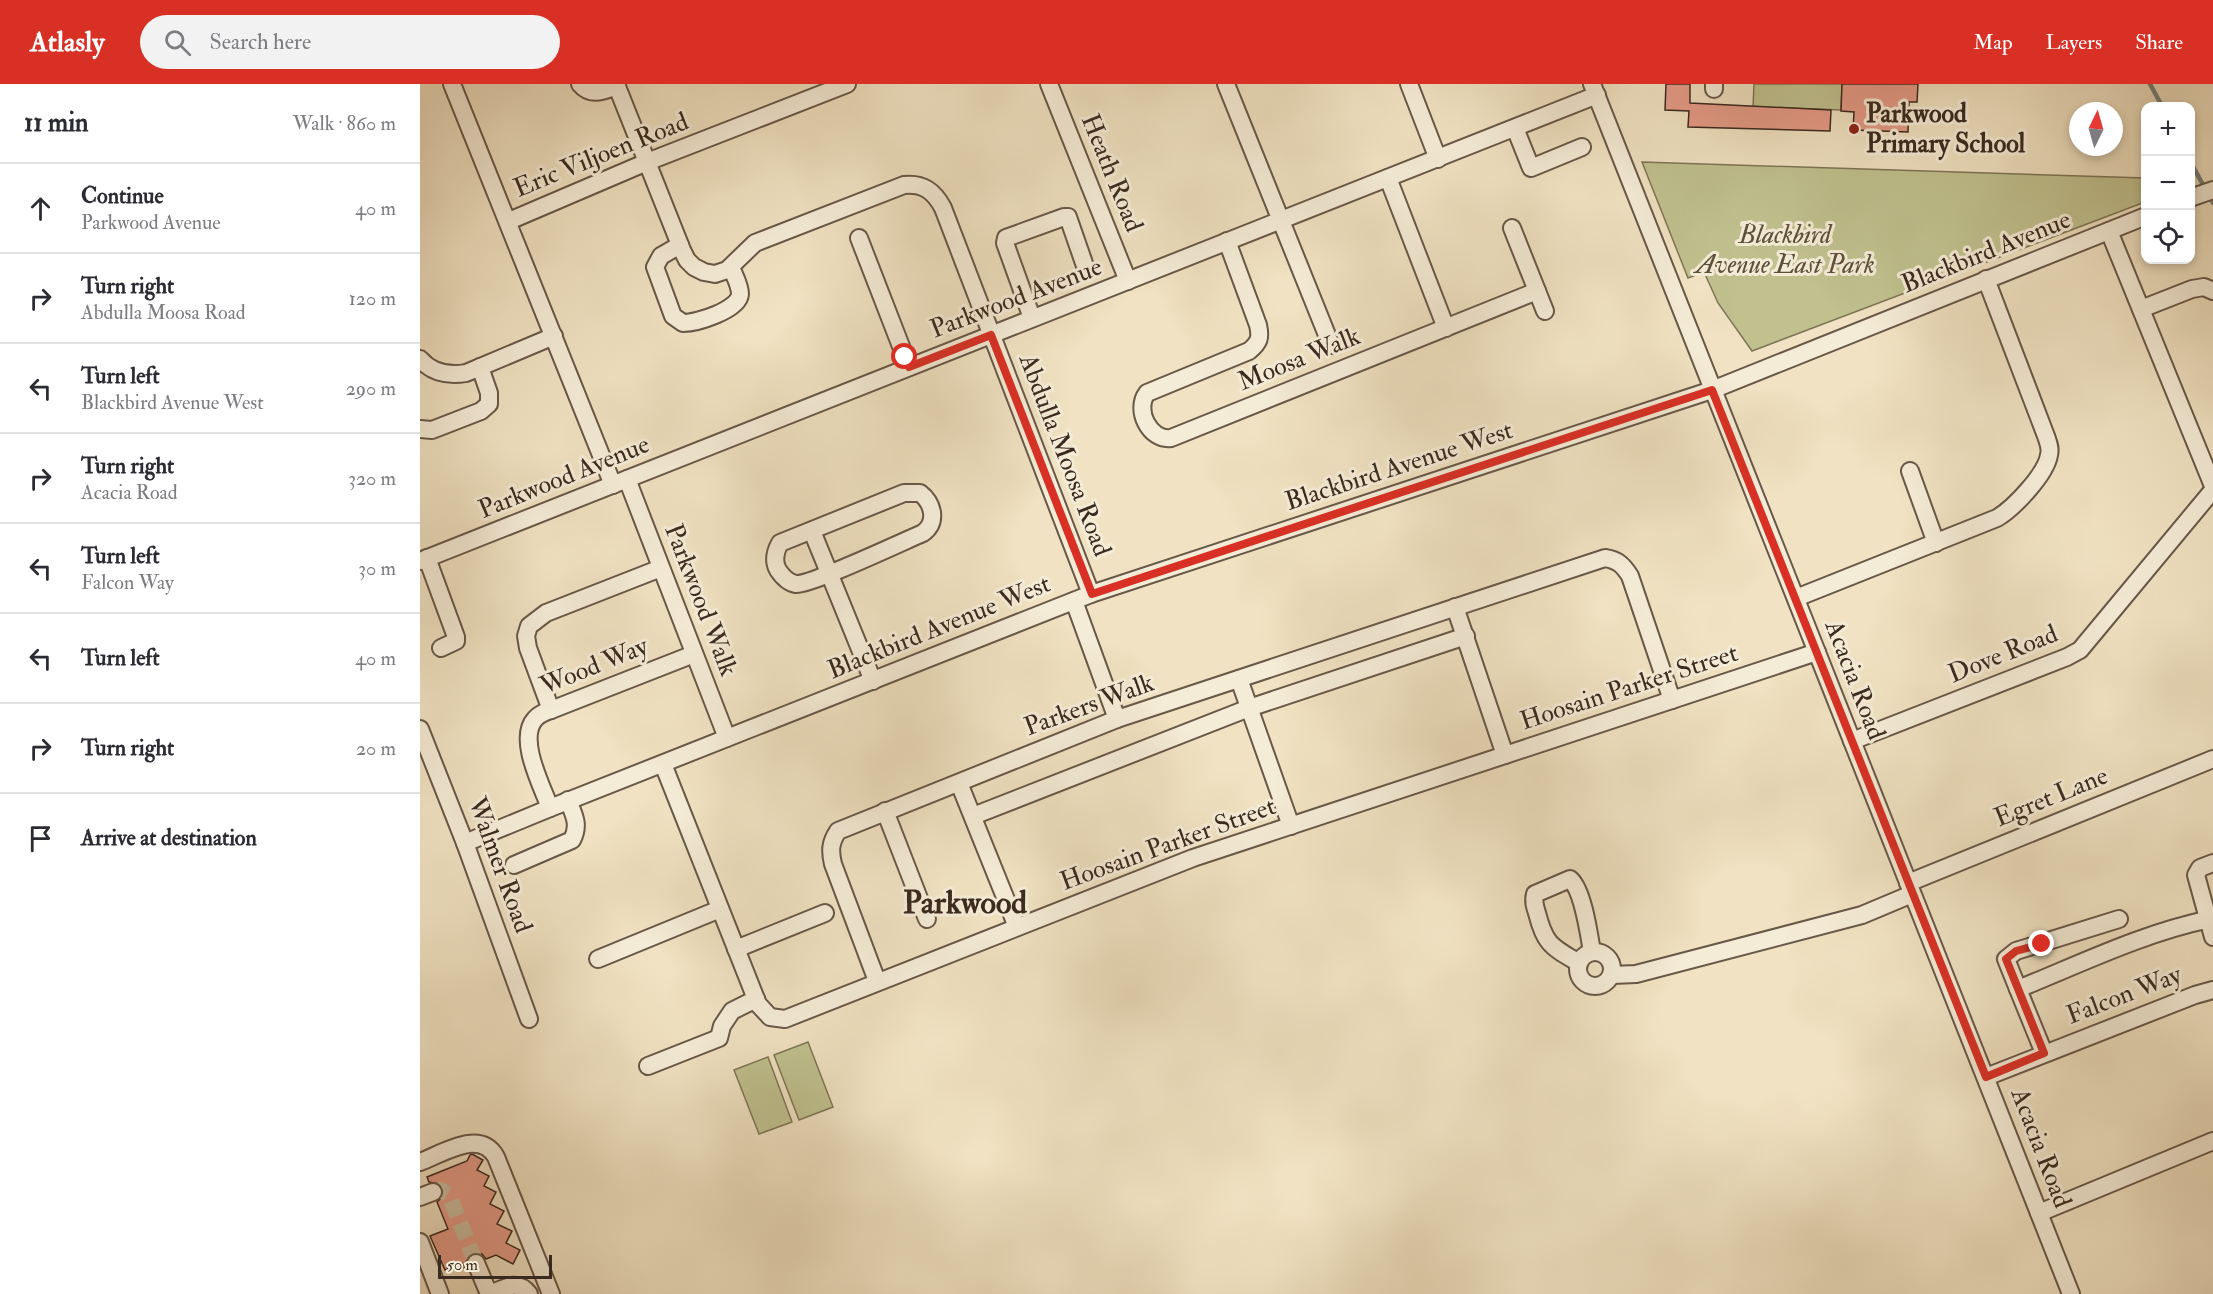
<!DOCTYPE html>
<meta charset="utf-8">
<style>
:root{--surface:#fff;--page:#f2f2f3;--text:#2b2b33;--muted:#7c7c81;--line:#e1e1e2;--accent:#d93025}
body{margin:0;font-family:"IM FELL Double Pica",serif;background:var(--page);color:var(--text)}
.controls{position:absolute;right:18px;top:18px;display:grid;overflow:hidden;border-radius:12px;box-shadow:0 3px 9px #0003}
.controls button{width:54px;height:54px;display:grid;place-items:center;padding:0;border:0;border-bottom:2px solid var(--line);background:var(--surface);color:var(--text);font:30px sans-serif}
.compass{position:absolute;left:1649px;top:18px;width:54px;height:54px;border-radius:50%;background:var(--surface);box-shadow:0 3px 9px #0003;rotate:5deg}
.scale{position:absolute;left:18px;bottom:15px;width:114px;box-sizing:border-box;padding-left:6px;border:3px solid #3b2a1f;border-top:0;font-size:16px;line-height:21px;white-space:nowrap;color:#3b2a1f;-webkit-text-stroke:4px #f5ecd7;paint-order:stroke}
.stop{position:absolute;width:18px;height:18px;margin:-14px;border:4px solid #d93025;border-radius:50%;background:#fff}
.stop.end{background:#d93025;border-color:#fff;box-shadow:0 2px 6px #0008}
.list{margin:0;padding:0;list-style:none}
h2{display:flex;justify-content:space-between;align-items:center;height:78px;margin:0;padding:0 24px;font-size:26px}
h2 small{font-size:20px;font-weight:400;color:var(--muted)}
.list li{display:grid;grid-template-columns:39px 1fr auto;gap:18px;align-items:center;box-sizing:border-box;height:90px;padding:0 24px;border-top:2px solid var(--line)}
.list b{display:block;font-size:22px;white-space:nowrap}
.list p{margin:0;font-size:20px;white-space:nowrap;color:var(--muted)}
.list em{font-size:20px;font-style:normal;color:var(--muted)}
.icon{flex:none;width:33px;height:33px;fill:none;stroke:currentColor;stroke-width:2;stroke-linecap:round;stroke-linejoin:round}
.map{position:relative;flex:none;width:1793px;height:1210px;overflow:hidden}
header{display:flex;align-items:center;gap:36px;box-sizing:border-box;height:84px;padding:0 30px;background:var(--accent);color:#fff}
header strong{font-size:28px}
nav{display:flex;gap:33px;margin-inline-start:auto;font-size:21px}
.search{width:420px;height:54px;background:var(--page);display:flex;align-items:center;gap:15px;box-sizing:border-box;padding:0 21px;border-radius:33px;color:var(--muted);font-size:22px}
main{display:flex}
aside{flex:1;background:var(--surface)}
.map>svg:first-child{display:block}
</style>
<header>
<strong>Atlasly</strong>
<div class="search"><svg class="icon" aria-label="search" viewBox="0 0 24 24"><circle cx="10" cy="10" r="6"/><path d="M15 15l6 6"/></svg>Search here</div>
<nav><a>Map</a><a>Layers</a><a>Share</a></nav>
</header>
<main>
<aside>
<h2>11 min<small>Walk · 860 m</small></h2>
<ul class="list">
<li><svg class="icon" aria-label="ahead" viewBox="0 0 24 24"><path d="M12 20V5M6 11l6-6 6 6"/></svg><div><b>Continue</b><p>Parkwood Avenue</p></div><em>40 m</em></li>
<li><svg class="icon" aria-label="right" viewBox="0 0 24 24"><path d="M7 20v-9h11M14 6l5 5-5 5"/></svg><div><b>Turn right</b><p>Abdulla Moosa Road</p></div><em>120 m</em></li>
<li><svg class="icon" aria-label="left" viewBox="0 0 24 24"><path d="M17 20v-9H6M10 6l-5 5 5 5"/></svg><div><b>Turn left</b><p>Blackbird Avenue West</p></div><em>290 m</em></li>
<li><svg class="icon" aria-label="right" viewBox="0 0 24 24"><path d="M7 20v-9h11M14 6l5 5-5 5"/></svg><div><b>Turn right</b><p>Acacia Road</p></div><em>320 m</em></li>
<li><svg class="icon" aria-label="left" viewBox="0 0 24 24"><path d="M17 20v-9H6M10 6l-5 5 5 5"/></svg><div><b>Turn left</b><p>Falcon Way</p></div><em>30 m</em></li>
<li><svg class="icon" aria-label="left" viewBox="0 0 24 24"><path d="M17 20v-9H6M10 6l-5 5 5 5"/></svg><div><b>Turn left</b></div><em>40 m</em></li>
<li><svg class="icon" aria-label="right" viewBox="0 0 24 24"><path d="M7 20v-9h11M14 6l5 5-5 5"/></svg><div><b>Turn right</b></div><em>20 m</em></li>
<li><svg class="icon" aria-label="arrive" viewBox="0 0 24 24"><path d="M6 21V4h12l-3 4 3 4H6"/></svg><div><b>Arrive at destination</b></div></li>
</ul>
</aside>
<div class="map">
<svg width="1793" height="1210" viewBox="0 0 1793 1210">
<rect width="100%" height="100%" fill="#f0e2c2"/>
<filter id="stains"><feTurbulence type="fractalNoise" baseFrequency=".00333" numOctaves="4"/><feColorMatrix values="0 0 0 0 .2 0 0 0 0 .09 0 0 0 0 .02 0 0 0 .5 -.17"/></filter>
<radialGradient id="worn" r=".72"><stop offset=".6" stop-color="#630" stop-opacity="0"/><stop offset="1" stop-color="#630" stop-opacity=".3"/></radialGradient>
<!-- green -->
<g fill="#c0c18f" stroke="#7e7657" stroke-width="1.5">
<path d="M1334,0H1422L1421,26L1333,23Z"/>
<path d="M1222,78L1725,94V118L1332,267L1298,219L1284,188L1268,194Z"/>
<path d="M388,958L413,1023L379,1036L354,971Z"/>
<path d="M348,973L372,1038L339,1050L314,986Z"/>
</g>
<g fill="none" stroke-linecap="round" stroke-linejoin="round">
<!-- stream -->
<g stroke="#75827b" stroke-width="4.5">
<path d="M1730,0L1742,22"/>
<path d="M1770,77L1793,119"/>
</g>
</g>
<!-- building -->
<g fill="#e59b88" stroke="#3b2a1f" stroke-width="1.5">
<path d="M1246,0H1270V19L1411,26L1410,47L1268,43L1269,27L1245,26Z"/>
<path d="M1422,0H1498L1497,18H1489L1488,48L1433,46L1434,28L1421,27Z"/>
<path d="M52,1070L63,1076L57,1086L69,1092L64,1102L76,1108L70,1120L84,1127L77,1140L92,1147L86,1159L100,1166L93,1180L76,1171L66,1175L62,1170L57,1169L47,1173L46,1183L44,1184L42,1179L25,1186L10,1152L28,1145L17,1118L21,1114L23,1105L19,1100L9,1098L7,1093L47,1077L50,1071Z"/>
</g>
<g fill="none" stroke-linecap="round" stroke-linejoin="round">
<!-- minor-tunnel -->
<path stroke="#ccbda1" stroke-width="16" stroke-dasharray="16 8" stroke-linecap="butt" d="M13,1108L21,1106L29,1111L56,1179"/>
<!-- minor casing -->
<g stroke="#685848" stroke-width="20">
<g id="minor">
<path d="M32,0L193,401"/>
<path d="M160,0C171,13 183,7 197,2"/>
<path d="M196,0L262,166L267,176L274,183L284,188L295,190L307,186L335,159L484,101C503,99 514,107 523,124L671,510"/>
<path d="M629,0L708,197"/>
<path d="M806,0L911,261"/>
<path d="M989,0L1018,75"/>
<path d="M1172,0L1651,1210"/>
<path d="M1294,5V0"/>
<path d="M1095,44L1111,84L1162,63"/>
<path d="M968,94L1026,244"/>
<path d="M1770,114L1793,106"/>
<path d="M89,137L227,78L427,0"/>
<path d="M1092,144L1125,227"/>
<path d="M1689,147L1793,402"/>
<path d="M439,154L489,283"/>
<path d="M807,157L838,241C841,254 839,259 829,267L727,309C714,326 730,357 751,354L1117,207"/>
<path d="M260,161L241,172L235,183L253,232L263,239C277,239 319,226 320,210C320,201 314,191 311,183"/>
<path d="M1721,225L1772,205L1784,203L1793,207"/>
<path d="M612,234L585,159L586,154L644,133H648L665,182"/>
<path d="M0,275C12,289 28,292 46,289L134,252"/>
<path d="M0,345L12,346L61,327L69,320V309L60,283"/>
<path d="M1490,387L1516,459"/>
<path d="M207,395L307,654"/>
<path d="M484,409H500C513,419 518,438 503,449C484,457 391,501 376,500C369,499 362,492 358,486C353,477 355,468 360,459Z"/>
<path d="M392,447L453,597"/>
<path d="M7,474L36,553V557L21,564"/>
<path d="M0,477L1177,11"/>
<path d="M1376,514L1577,434C1594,424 1626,390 1629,371C1631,364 1628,358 1626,352L1566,195"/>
<path d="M654,517L697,635"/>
<path d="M1035,523L1085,671"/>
<path d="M819,595L871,742"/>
<path d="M131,626L108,564L106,552L109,542L126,529L241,484"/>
<path d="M0,645L45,759L109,935"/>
<path d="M1432,657L1647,573L1660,566L1793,406"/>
<path d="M243,680L338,920L350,933L365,935L773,774L1397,568"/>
<path d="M539,699L597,843"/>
<path d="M130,724C122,702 97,655 115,635C119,630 125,628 131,626L274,570"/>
<path d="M465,727L507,835"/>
<path d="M553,732L829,624L1046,552"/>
<path d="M45,759L130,724L671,510L1292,306L1726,132"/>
<path d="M1793,779L1780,784L1776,791L1793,853"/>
<path d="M94,781L152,756C160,741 154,731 148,716"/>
<path d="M1488,799L1793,675"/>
<path d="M316,865L405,829"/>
<circle cx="1175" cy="885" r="17"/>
<path d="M178,875L300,825"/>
<path d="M1159,879C1132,863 1125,861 1117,829C1115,823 1113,817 1115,810L1150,795C1163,806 1169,850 1172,868"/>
<path d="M1192,891L1216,890L1442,831L1492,810"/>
<path d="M457,897L413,780C410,767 410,759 418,747L697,635L1185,474C1198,476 1203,481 1210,492L1252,616"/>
<path d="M1598,905L1586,875L1596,867L1699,835"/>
<path d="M1624,969L1598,905C1660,880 1723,849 1790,835"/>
<path d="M228,982L299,954L302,942L312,927L336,915"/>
<path d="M1566,993L1775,911L1793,906"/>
<path d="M0,1078C22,1070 60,1044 76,1073L131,1210"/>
<path d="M0,1113L13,1108"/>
<path d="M1619,1129L1793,1057"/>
<path d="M0,1158L20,1210"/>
<path d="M56,1179L69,1210"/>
<path d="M70,1210C84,1204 98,1195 109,1210"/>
</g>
</g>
<!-- minor -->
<use href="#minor" stroke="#f5ecd7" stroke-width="16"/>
</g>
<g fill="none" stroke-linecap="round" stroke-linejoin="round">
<!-- route -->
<path stroke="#d93025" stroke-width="8" d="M485,273L489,283L571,251L672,510L1292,306L1566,993L1624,969L1586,875L1596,867L1622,860"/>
</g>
<!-- markers -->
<circle fill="#8f2418" stroke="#f5ecd7" stroke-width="2" cx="1434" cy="45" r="6"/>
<g text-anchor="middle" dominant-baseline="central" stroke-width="6" stroke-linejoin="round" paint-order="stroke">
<!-- poi labels -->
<g font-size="26" font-weight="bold" fill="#3b2a1f" stroke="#f5ecd7" text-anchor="start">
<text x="1446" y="30">Parkwood<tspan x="1446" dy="30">Primary School</tspan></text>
</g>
<!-- street labels -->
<g font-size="26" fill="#3b2a1f" stroke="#f5ecd7">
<text transform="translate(181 71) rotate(-22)">Eric Viljoen Road</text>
<text transform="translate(692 89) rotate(68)">Heath Road</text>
<text transform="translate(1566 168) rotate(-22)">Blackbird Avenue</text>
<text transform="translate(596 214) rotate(-21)">Parkwood Avenue</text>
<text transform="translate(879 275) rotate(-22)">Moosa Walk</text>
<text transform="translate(645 371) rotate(69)">Abdulla Moosa Road</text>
<text transform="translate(979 382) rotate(-18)">Blackbird Avenue West</text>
<text transform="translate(144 393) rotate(-22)">Parkwood Avenue</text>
<text transform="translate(281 516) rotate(69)">Parkwood Walk</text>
<text transform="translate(519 543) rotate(-22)">Blackbird Avenue West</text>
<text transform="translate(1583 570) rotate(-22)">Dove Road</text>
<text transform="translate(174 582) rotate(-22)">Wood Way</text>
<text transform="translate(1435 596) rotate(69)">Acacia Road</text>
<text transform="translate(1209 603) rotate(-18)">Hoosain Parker Street</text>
<text transform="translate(669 621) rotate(-20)">Parkers Walk</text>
<text transform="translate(1631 713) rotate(-22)">Egret Lane</text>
<text transform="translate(748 760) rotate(-20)">Hoosain Parker Street</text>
<text transform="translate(80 781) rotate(70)">Walmer Road</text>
<text transform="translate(1704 911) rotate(-21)">Falcon Way</text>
<text transform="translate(1621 1064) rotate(69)">Acacia Road</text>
</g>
<!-- park labels -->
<g font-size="26" font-style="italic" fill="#5c503b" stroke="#f5ecd7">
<text x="1365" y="151">Blackbird<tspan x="1365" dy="30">Avenue East Park</tspan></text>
</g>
<!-- district labels -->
<g font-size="32" font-weight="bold" fill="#3b2a1f" stroke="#f5ecd7">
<text x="545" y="819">Parkwood</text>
</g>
</g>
<rect width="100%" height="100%" filter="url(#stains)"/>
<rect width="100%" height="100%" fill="url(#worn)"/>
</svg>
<div class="controls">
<button>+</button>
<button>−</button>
<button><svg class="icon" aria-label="locate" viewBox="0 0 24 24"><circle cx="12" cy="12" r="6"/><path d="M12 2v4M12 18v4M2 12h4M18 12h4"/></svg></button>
</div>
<svg class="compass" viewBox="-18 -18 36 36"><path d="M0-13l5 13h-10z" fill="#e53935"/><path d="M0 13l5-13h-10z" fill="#7c7c81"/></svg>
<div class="scale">50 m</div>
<div class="stop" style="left:485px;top:273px"></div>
<div class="stop end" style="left:1622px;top:860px"></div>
</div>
</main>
